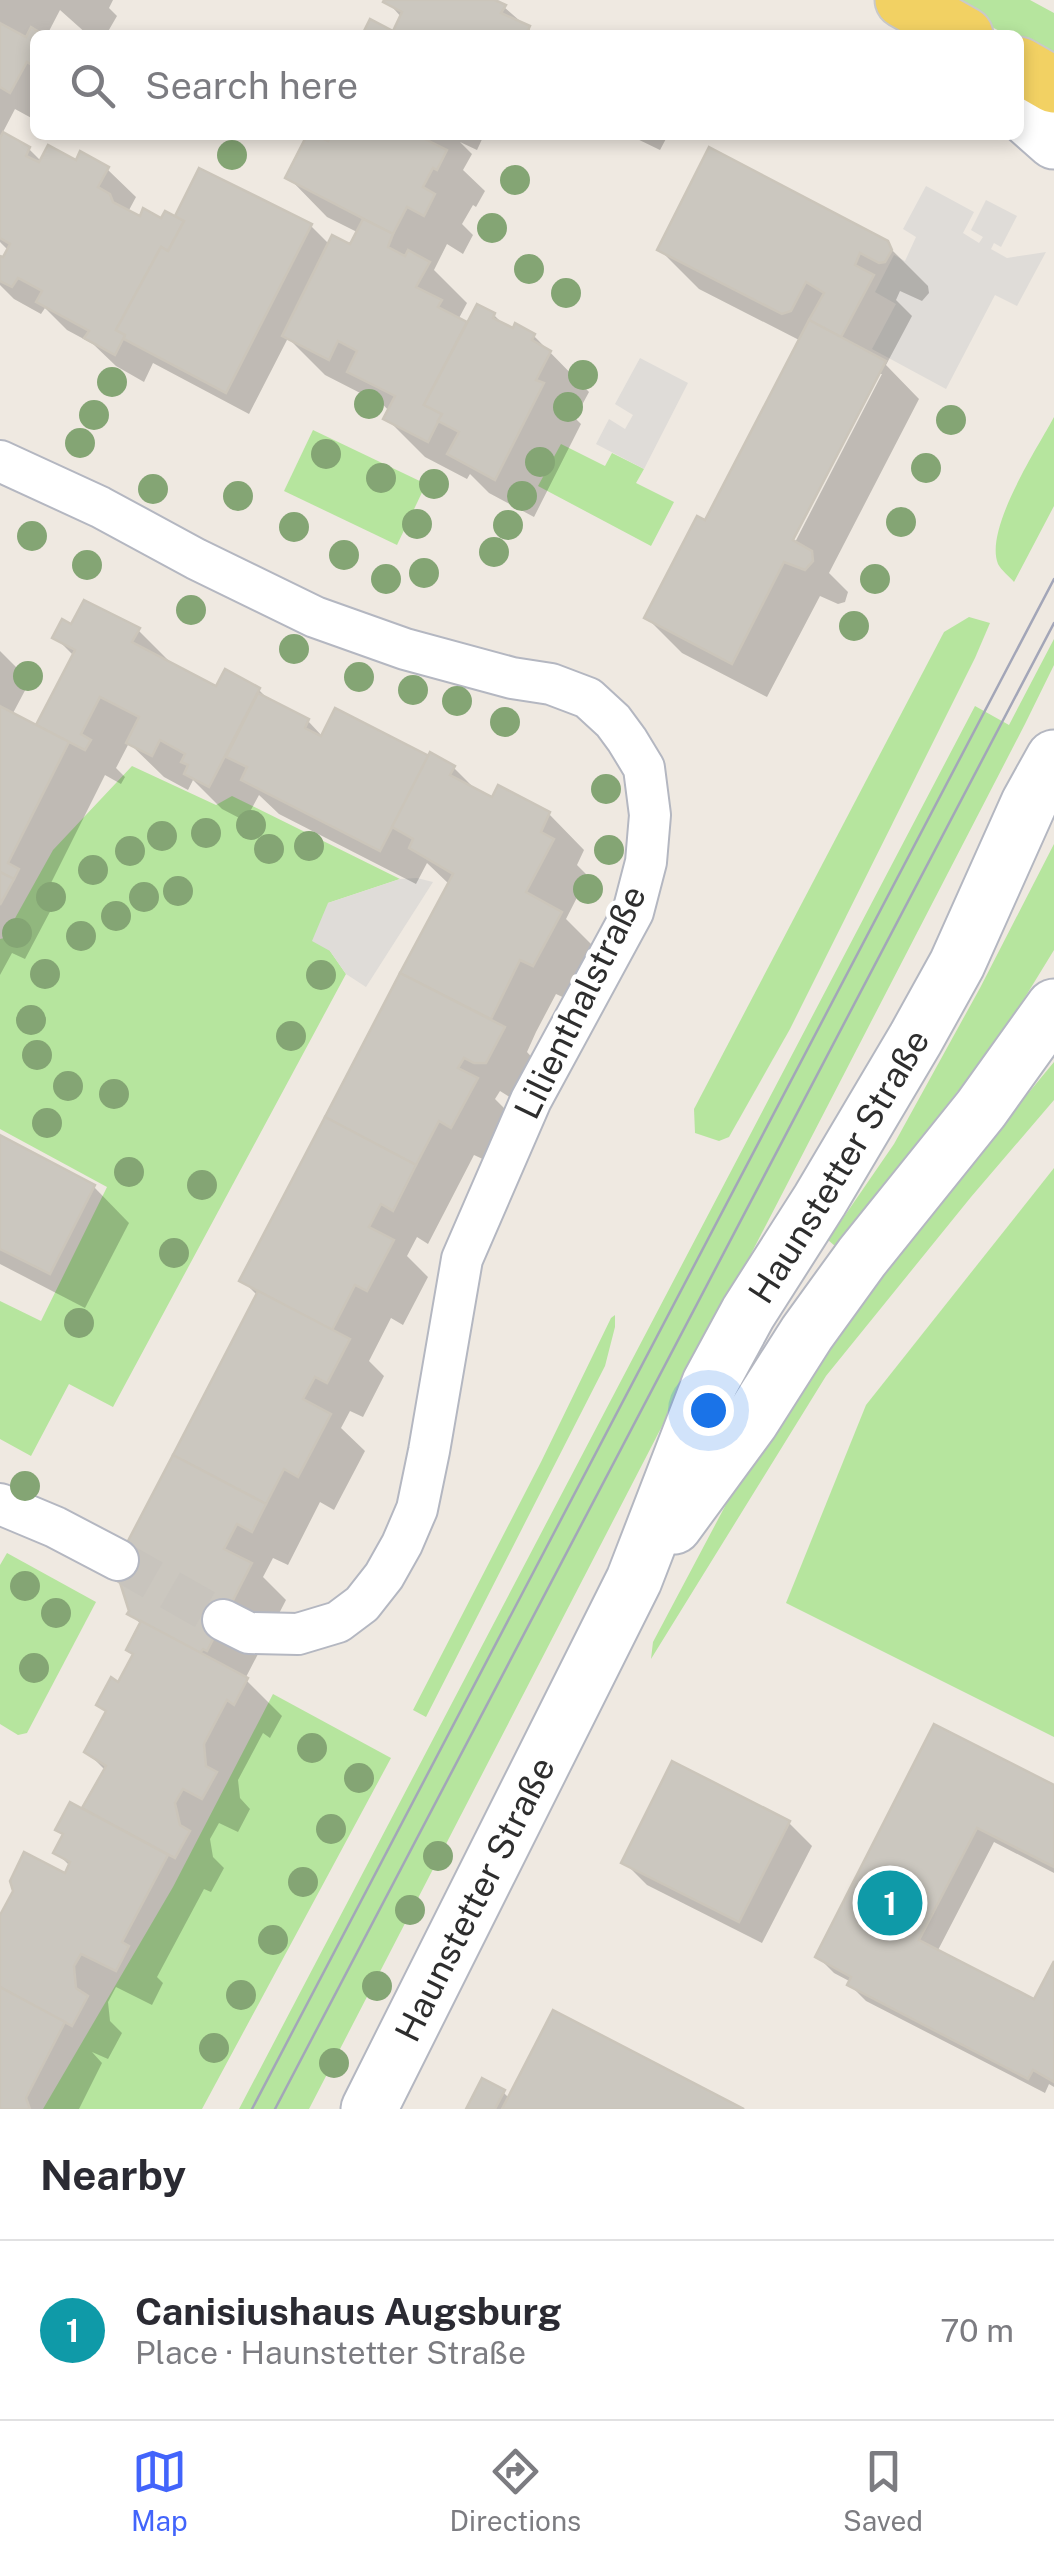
<!DOCTYPE html>
<meta charset="utf-8">
<style>
:root{--surface:#fff;--page:#f7f7f7;--text:#2b2b33;--muted:#7c7c81;--line:#e1e1e2;--accent:#4264fb}
body{margin:0;font-family:"Public Sans",sans-serif;background:var(--page);color:var(--text)}
.you{position:absolute;left:708px;top:1410px;width:35px;height:35px;margin:-25px;border:8px solid #fff;border-radius:50%;background:#1a73e8;box-shadow:0 0 0 15px #1a73e833}
.badge{display:grid;place-items:center;width:65px;height:65px;border-radius:50%;background:var(--accent);color:#fff;font-size:32px;font-weight:700}
.pin{position:absolute;translate:-50% -50%;border:5px solid #fff;box-shadow:0 2px 10px #0006}
.list{margin:0;padding:0;list-style:none}
h2{display:flex;justify-content:space-between;align-items:center;height:130px;margin:0;padding:0 40px;font-size:42px}
h2 small{font-size:32px;font-weight:400;color:var(--muted)}
.list li{display:grid;grid-template-columns:65px 1fr auto;gap:30px;align-items:center;box-sizing:border-box;height:180px;padding:0 40px;border-top:2px solid var(--line)}
.list b{display:block;font-size:38px;white-space:nowrap}
.list p{margin:0;font-size:32px;white-space:nowrap;color:var(--muted)}
.list em{font-size:32px;font-style:normal;color:var(--muted)}
.icon{flex:none;width:55px;height:55px;fill:none;stroke:currentColor;stroke-width:2;stroke-linecap:round;stroke-linejoin:round}
.map{position:relative;flex:none;width:1054px;height:2109px;overflow:hidden}
.search{position:absolute;background:var(--surface);box-shadow:0 5px 15px #0003;left:30px;right:30px;top:30px;height:110px;display:flex;align-items:center;gap:25px;box-sizing:border-box;padding:0 35px;border-radius:15px;color:var(--muted);font-size:38px}
.sheet{height:310px;background:var(--surface)}
nav{display:flex;justify-content:space-around;align-items:center;box-sizing:border-box;height:140px;border-top:2px solid var(--line);background:var(--surface);font-size:28px;color:var(--muted)}
nav a{display:grid;justify-items:center;gap:5px}
nav .on{color:var(--accent)}
.map>svg:first-child{display:block}
</style>
<div class="map">
<svg width="1054" height="2109" viewBox="0 0 1054 2109">
<rect width="100%" height="100%" fill="#efe9e1"/>
<!-- green -->
<g fill="#b6e59e">
<path d="M941,0H1030L1054,13V60L1019,41V35H1007Z"/>
<path d="M1054,417V506L1014,582C1010,577 1001,570 998,564C984,529 1037,449 1054,417Z"/>
<path d="M313,430L426,484L397,545L284,491Z"/>
<path d="M561,444L605,466L612,453L644,469L636,483L674,502L651,546L538,486Z"/>
<path d="M969,617L990,623L975,658L790,1029L729,1137L719,1141L695,1133L694,1109L944,632Z"/>
<path d="M1054,639V665L1025,724L309,2109H239L975,706L1009,725Z"/>
<path d="M132,766L216,805L232,796L400,879L328,903L330,951L346,974L113,1407L69,1384L31,1456L0,1439V1301L41,1321L107,1187L0,1129V939L4,938L53,850Z"/>
<path d="M1054,844V950L1000,1038L835,1246L828,1240L894,1144L980,988Z"/>
<path d="M1054,1062V1100L971,1197L826,1376L651,1659L653,1642L740,1478L827,1347L919,1225Z"/>
<path d="M1054,1168V1737L786,1603L866,1405Z"/>
<path d="M615,1315V1327L605,1366L426,1717L413,1710L541,1462L611,1318Z"/>
<path d="M7,1553L96,1602L27,1733L18,1735L0,1724V1565Z"/>
<path d="M273,1694L391,1758L202,2109H43L173,1887Z"/>
</g>
<!-- plaza -->
<g fill="#dfdcd8">
<path d="M926,186L974,212L963,233L979,243L983,237L971,230L986,200L1017,216L1001,247L994,243L991,249L1007,258L1046,252L1017,306L995,295L946,389L872,349L896,304L875,292L894,255L905,261L916,237L903,229Z"/>
<path d="M640,358L688,383L644,469L596,444L609,419L625,429L633,415L615,404Z"/>
<path d="M417,878L433,882L366,987L346,974L330,951L312,941L328,903L400,879Z"/>
</g>
<!-- shadow -->
<g fill="#0003" fill-rule="evenodd">
<path d="M0,0H113L109,8L117,16L106,35H88L60,10L47,35H35V120L15,109L3,132L10,139L29,149L42,162L77,163L107,169L136,197L128,212L142,220L186,224L178,216L200,171L311,226L330,245L351,248L359,233L327,217L288,177L310,135L329,145L334,135H484L477,150L460,142L472,154L463,170L485,191L476,207L473,205L462,224L473,235L463,254L447,244L434,270L467,303L458,320L468,325L494,315L508,329L534,336L589,392L575,418L581,424L534,517L489,493L470,474L467,479L425,457L386,418L390,412L371,392L368,397L325,375L288,338L249,414L153,363L144,382L116,366L93,344L67,330L45,308L41,314L14,299L0,285V259L4,261L9,251L0,242Z"/>
<path d="M386,0H489L504,7L536,35H364L394,34L402,18Z"/>
<path d="M629,135H668L660,150Z"/>
<path d="M888,246L928,286L929,293L922,301L900,291L896,300L912,316L886,365L919,399L829,573L848,592L845,602L838,604L820,596L767,697L682,653L647,618L707,523L801,341L699,289L660,250ZM876,374H882L790,552L785,550Z"/>
<path d="M72,628L138,630L173,665L217,690H259L272,703L308,721L323,737L430,760L454,768L478,792L493,800L549,814L584,850L577,865L588,876L566,919L596,949L569,1000L556,994L536,1032L527,1052L538,1064L511,1098L500,1091L495,1099L512,1116L487,1161L474,1155L428,1244L417,1237L407,1256L428,1277L403,1325L391,1318L369,1361L384,1376L363,1417L350,1411L341,1428L365,1451L334,1510L320,1502L288,1565L273,1558L263,1577L286,1600L245,1679L282,1716L270,1738L263,1733L238,1780L240,1798L250,1809L238,1832L219,1823L210,1839L213,1857L224,1868L211,1892L204,1889L157,1977L163,1983L152,2005L116,1987L108,2002L110,2021L122,2033L108,2059L92,2052L102,2063L79,2109H0V1921L66,1876L71,1867L56,1852L65,1836L58,1830L83,1812L106,1771L87,1752L108,1713L99,1704L119,1685L135,1656L129,1650L142,1625L130,1614L258,1296L243,1281L450,885L427,863L416,884L279,814L259,795L245,821L222,809L193,780L188,790L164,777L129,743L116,768L125,777L121,784L105,775L44,897L53,906L25,959L12,953L0,975V651L30,681L12,715L37,728L75,657L55,637Z"/>
<path d="M0,1138L94,1187L129,1223L85,1308L0,1264Z"/>
<path d="M935,1728L1054,1788V1873L994,1842L937,1952L1035,2003L1054,1967V2087L1049,2084L1045,2093L866,2001L850,1985L851,1982L834,1973L818,1957Z"/>
<path d="M789,1823L812,1846L762,1943L647,1885L624,1862Z"/>
<path d="M503,2092L510,2099L739,2109H469Z"/>
</g>
<!-- building -->
<g fill="#cbc7bf" stroke="#cbc5ba" stroke-width="2.5">
<path d="M384,0H495L506,5L501,13L530,26L526,35H362L370,19L393,31L402,12L383,2Z"/>
<path d="M0,23L26,37L31,27L44,35H35V67L27,62L10,93L0,87Z"/>
<path d="M3,132L30,147L26,156L39,162L48,145L76,160L80,151L109,167L98,187L110,194L113,202L140,216L143,208L161,218L165,211L184,221L168,251L161,247L116,330L125,335L115,355L84,338L89,331L36,302L42,291L18,278L12,287L0,281V256L3,257L10,244L0,238V138Z"/>
<path d="M307,135H316L328,141L331,135H422L421,137L447,150L437,170L433,168L423,187L435,194L424,216L407,207L393,234L285,178Z"/>
<path d="M709,147L888,241L892,250L885,262L879,263L860,253L855,265L874,275L841,337L809,320L824,293L806,282L791,311L782,314L657,250Z"/>
<path d="M199,168L312,224L226,393L124,339L125,335L116,330L161,247L168,251L184,221L175,216Z"/>
<path d="M363,219L393,234L388,247L405,256L408,250L430,262L416,287L442,300L438,307L467,322L424,405L442,414L428,442L383,419L395,396L347,372L357,351L338,341L329,360L282,336L332,235L350,244Z"/>
<path d="M477,304L495,313L493,318L513,328L515,323L535,334L532,340L551,351L536,380L544,383L495,480L447,454L459,432L438,421L442,414L424,405Z"/>
<path d="M809,320L886,361L793,540L812,551L813,561L805,570L784,562L732,664L644,618L697,516L705,520Z"/>
<path d="M84,600L140,628L132,642L216,686L225,669L260,688L209,787L184,774L188,765L181,762L185,754L160,740L152,756L126,743L139,717L100,697L81,734L91,740L85,750L36,725L75,650L52,638L62,619L71,624Z"/>
<path d="M258,693L309,719L305,728L321,736L335,708L429,756L380,851L241,780L247,767L226,757Z"/>
<path d="M0,706L69,742L8,863L19,869L14,879L0,872Z"/>
<path d="M430,752L455,766L450,775L492,797L498,785L550,812L541,832L554,839L526,892L562,912L533,966L520,960L491,1019L400,973L453,874L409,848L413,839L392,827Z"/>
<path d="M0,872L14,879L0,905Z"/>
<path d="M400,973L505,1027L486,1063H474L464,1058L458,1068L478,1078L451,1128L439,1121L416,1165L325,1117Z"/>
<path d="M325,1117L416,1165L393,1211L381,1204L369,1227L394,1240L367,1291L355,1285L332,1330L239,1281Z"/>
<path d="M0,1135L95,1185L50,1274L0,1249Z"/>
<path d="M258,1291L350,1339L327,1383L315,1377L303,1399L331,1414L298,1477L284,1469L266,1504L173,1455Z"/>
<path d="M173,1455L266,1504L252,1532L237,1524L224,1549L252,1563L207,1651L203,1649L200,1653L127,1614L129,1611L117,1573L118,1560Z"/>
<path d="M141,1621L248,1678L234,1705L227,1700L204,1744L206,1766L217,1772L202,1799L183,1789L175,1803L180,1825L190,1831L175,1858L82,1808L106,1766L84,1752L106,1711L96,1705L111,1677L118,1682L133,1654L126,1650Z"/>
<path d="M934,1724L1054,1785V1867L977,1828L919,1940L1034,1999L1054,1961V2082L1033,2070L1028,2079L847,1985L851,1977L815,1957Z"/>
<path d="M672,1761L790,1821L739,1922L621,1863Z"/>
<path d="M70,1802L168,1855L122,1942L129,1946L116,1971L81,1954L74,1966L76,1988L88,1996L72,2026L0,1987V1915L13,1891L10,1881L24,1852L65,1873L70,1862L53,1853L63,1834L55,1830Z"/>
<path d="M0,1987L65,2022L26,2098L30,2109H0Z"/>
<path d="M553,2010L744,2109H502Z"/>
<path d="M482,2078L505,2090L495,2109H466Z"/>
</g>
<g fill="none" stroke-linecap="round" stroke-linejoin="round">
<!-- minor-tunnel -->
<path stroke="#c8c4bd" stroke-width="40" stroke-dasharray="40 20" stroke-linecap="butt" d="M118,1560L223,1620"/>
<!-- minor casing -->
<g stroke="#b4b7c1" stroke-width="44">
<g id="minor">
<path d="M0,461L100,507L196,559L315,617L405,649L512,678L551,684L588,698L613,721L627,740L644,768L650,815L646,862L633,912L531,1100L462,1259L429,1451L417,1509L402,1544L384,1576L362,1604L338,1622L298,1634L249,1633L223,1620"/>
<path d="M0,1504L55,1527L118,1560"/>
</g>
</g>
<!-- secondary casing -->
<g stroke="#b4b7c1" stroke-width="59">
<g id="secondary">
<path d="M1019,110L1054,141"/>
<path d="M674,1526L751,1421L807,1333L862,1257L981,1109L1054,1007"/>
<path id="s1" d="M369,2109L634,1580L710,1383L748,1313L820,1200L916,1038L957,964L1029,803L1054,758"/>
</g>
</g>
<!-- primary casing -->
<g stroke="#c9c9c9" stroke-width="59">
<g id="primary">
<path d="M903,0L965,35"/>
<path d="M1019,65L1054,85"/>
</g>
</g>
<!-- minor -->
<use href="#minor" stroke="#fff" stroke-width="40"/>
<!-- secondary -->
<use href="#secondary" stroke="#fff" stroke-width="55"/>
<!-- primary -->
<use href="#primary" stroke="#f2d163" stroke-width="55"/>
<!-- tram -->
<g stroke="#a3a6b8" stroke-width="2.5">
<path d="M252,2109L1054,579"/>
<path d="M275,2109L1054,623"/>
</g>
</g>
<!-- trees -->
<g fill="#84a574">
<circle cx="232" cy="155" r="15"/>
<circle cx="515" cy="180" r="15"/>
<circle cx="492" cy="228" r="15"/>
<circle cx="529" cy="269" r="15"/>
<circle cx="566" cy="293" r="15"/>
<circle cx="583" cy="375" r="15"/>
<circle cx="112" cy="382" r="15"/>
<circle cx="369" cy="404" r="15"/>
<circle cx="568" cy="407" r="15"/>
<circle cx="94" cy="415" r="15"/>
<circle cx="951" cy="420" r="15"/>
<circle cx="80" cy="443" r="15"/>
<circle cx="326" cy="454" r="15"/>
<circle cx="540" cy="462" r="15"/>
<circle cx="926" cy="468" r="15"/>
<circle cx="381" cy="478" r="15"/>
<circle cx="434" cy="484" r="15"/>
<circle cx="153" cy="489" r="15"/>
<circle cx="238" cy="496" r="15"/>
<circle cx="522" cy="496" r="15"/>
<circle cx="901" cy="522" r="15"/>
<circle cx="417" cy="524" r="15"/>
<circle cx="508" cy="525" r="15"/>
<circle cx="294" cy="527" r="15"/>
<circle cx="32" cy="536" r="15"/>
<circle cx="494" cy="552" r="15"/>
<circle cx="344" cy="555" r="15"/>
<circle cx="87" cy="565" r="15"/>
<circle cx="424" cy="573" r="15"/>
<circle cx="386" cy="579" r="15"/>
<circle cx="875" cy="579" r="15"/>
<circle cx="191" cy="610" r="15"/>
<circle cx="854" cy="626" r="15"/>
<circle cx="294" cy="649" r="15"/>
<circle cx="28" cy="676" r="15"/>
<circle cx="359" cy="677" r="15"/>
<circle cx="413" cy="690" r="15"/>
<circle cx="457" cy="701" r="15"/>
<circle cx="505" cy="722" r="15"/>
<circle cx="606" cy="789" r="15"/>
<circle cx="251" cy="825" r="15"/>
<circle cx="206" cy="833" r="15"/>
<circle cx="162" cy="836" r="15"/>
<circle cx="309" cy="846" r="15"/>
<circle cx="269" cy="849" r="15"/>
<circle cx="609" cy="850" r="15"/>
<circle cx="130" cy="851" r="15"/>
<circle cx="93" cy="870" r="15"/>
<circle cx="588" cy="889" r="15"/>
<circle cx="178" cy="891" r="15"/>
<circle cx="51" cy="897" r="15"/>
<circle cx="144" cy="897" r="15"/>
<circle cx="116" cy="916" r="15"/>
<circle cx="17" cy="933" r="15"/>
<circle cx="81" cy="936" r="15"/>
<circle cx="45" cy="974" r="15"/>
<circle cx="321" cy="975" r="15"/>
<circle cx="31" cy="1020" r="15"/>
<circle cx="291" cy="1036" r="15"/>
<circle cx="37" cy="1055" r="15"/>
<circle cx="68" cy="1086" r="15"/>
<circle cx="114" cy="1094" r="15"/>
<circle cx="47" cy="1123" r="15"/>
<circle cx="129" cy="1172" r="15"/>
<circle cx="202" cy="1185" r="15"/>
<circle cx="174" cy="1253" r="15"/>
<circle cx="79" cy="1323" r="15"/>
<circle cx="25" cy="1486" r="15"/>
<circle cx="25" cy="1586" r="15"/>
<circle cx="56" cy="1613" r="15"/>
<circle cx="34" cy="1668" r="15"/>
<circle cx="312" cy="1748" r="15"/>
<circle cx="359" cy="1778" r="15"/>
<circle cx="331" cy="1829" r="15"/>
<circle cx="438" cy="1856" r="15"/>
<circle cx="303" cy="1882" r="15"/>
<circle cx="410" cy="1910" r="15"/>
<circle cx="273" cy="1940" r="15"/>
<circle cx="377" cy="1986" r="15"/>
<circle cx="241" cy="1995" r="15"/>
<circle cx="214" cy="2048" r="15"/>
<circle cx="334" cy="2063" r="15"/>
</g>
<g text-anchor="middle" dominant-baseline="central" stroke-width="9" stroke-linejoin="round" paint-order="stroke">
<!-- street labels -->
<g font-size="35" fill="#2e2e2e" stroke="#fff">
<text transform="translate(580 1002) rotate(-64)">Lilienthalstraße</text>
<text stroke="none"><textPath href="#s1" startOffset="1055">Haunstetter Straße</textPath></text>
<text stroke="none"><textPath href="#s1" startOffset="235">Haunstetter Straße</textPath></text>
</g>
</g>
</svg>
<div class="you"></div>
<div class="pin badge" style="left:890px;top:1903px;background:#0f9aa8">1</div>
<div class="search"><svg class="icon" aria-label="search" viewBox="0 0 24 24"><circle cx="10" cy="10" r="6"/><path d="M15 15l6 6"/></svg>Search here</div>
</div>
<section class="sheet">
<h2>Nearby<small></small></h2>
<ul class="list">
<li><span class="badge" style="background:#0f9aa8">1</span><div><b>Canisiushaus Augsburg</b><p>Place · Haunstetter Straße</p></div><em>70 m</em></li>
</ul>
</section>
<nav>
<a class="on"><svg class="icon" aria-label="map" viewBox="0 0 24 24"><path d="M3 6l6-2 6 2 6-2v14l-6 2-6-2-6 2zM9 4v14M15 6v14"/></svg>Map</a>
<a><svg class="icon" aria-label="directions" viewBox="0 0 24 24"><path d="M12 3l9 9-9 9-9-9zM9 14v-3h6M13 9l2 2-2 2"/></svg>Directions</a>
<a><svg class="icon" aria-label="saved" viewBox="0 0 24 24"><path d="M7 4h10v16l-5-4-5 4z"/></svg>Saved</a>
</nav>
